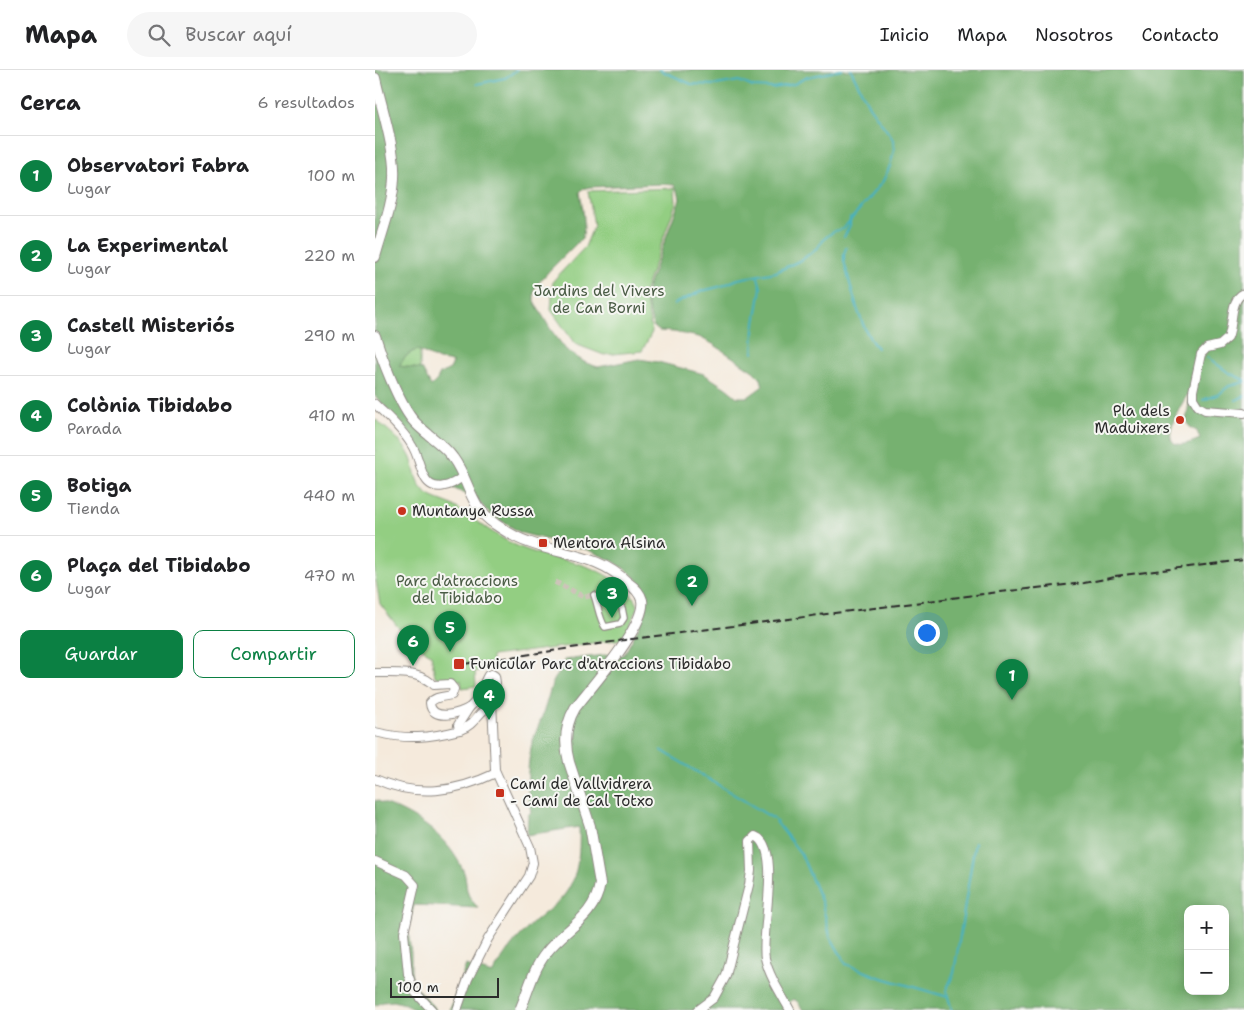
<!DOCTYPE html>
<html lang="es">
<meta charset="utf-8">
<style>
:root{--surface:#fff;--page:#f6f6f6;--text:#202124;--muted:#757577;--line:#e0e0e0;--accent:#0b8043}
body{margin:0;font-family:"Shantell Sans",sans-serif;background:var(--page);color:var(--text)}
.controls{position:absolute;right:15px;bottom:15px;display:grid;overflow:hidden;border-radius:10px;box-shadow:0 2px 12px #0003}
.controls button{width:45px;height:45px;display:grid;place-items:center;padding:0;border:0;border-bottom:1px solid var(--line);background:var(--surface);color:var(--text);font:25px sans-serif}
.scale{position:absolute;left:15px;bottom:12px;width:109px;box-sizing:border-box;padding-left:5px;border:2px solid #2b2b2b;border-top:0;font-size:14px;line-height:18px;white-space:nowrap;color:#2b2b2b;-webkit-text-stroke:4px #f6f6f2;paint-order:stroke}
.you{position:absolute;left:551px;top:562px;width:18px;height:18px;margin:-12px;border:4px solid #fff;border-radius:50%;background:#1a73e8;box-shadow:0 0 0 8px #1a73e833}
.badge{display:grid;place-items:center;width:32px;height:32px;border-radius:50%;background:var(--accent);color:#fff;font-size:16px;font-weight:700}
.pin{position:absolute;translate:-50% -41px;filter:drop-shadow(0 1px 2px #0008)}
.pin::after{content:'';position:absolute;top:26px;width:18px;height:15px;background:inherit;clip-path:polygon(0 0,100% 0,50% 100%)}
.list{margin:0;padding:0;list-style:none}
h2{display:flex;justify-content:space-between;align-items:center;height:65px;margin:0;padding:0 20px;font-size:21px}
h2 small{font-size:16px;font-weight:400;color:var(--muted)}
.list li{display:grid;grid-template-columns:32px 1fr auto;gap:15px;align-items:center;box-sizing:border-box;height:80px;padding:0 20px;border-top:1px solid var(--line)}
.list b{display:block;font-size:19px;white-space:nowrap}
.list p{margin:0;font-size:16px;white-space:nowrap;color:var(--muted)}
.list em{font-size:16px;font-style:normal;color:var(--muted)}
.actions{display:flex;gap:10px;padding:15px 20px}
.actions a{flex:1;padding:11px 0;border:1px solid var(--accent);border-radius:10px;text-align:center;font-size:18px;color:var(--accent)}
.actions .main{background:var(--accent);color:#fff}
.icon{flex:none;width:28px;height:28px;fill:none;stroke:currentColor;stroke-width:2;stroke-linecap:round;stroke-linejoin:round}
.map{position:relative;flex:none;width:869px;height:940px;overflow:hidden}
header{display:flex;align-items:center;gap:30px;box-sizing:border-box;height:70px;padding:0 25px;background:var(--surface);border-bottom:1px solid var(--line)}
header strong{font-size:24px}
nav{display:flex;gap:28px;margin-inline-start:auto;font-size:18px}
.search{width:350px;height:45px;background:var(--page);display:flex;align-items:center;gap:12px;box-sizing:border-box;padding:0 18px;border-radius:28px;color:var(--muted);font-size:19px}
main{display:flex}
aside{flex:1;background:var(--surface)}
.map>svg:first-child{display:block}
</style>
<header>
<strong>Mapa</strong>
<div class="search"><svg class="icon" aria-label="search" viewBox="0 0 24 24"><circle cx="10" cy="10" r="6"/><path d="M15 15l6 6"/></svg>Buscar aquí</div>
<nav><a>Inicio</a><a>Mapa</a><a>Nosotros</a><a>Contacto</a></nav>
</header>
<main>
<aside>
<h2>Cerca<small>6 resultados</small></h2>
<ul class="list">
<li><span class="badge">1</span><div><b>Observatori Fabra</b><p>Lugar</p></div><em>100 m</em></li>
<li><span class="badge">2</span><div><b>La Experimental</b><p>Lugar</p></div><em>220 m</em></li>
<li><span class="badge">3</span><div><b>Castell Misteriós</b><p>Lugar</p></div><em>290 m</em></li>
<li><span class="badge">4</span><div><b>Colònia Tibidabo</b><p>Parada</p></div><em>410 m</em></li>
<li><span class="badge">5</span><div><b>Botiga</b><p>Tienda</p></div><em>440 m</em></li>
<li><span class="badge">6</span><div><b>Plaça del Tibidabo</b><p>Lugar</p></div><em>470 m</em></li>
</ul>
<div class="actions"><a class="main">Guardar</a><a>Compartir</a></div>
</aside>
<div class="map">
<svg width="869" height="940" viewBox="0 0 869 940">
<rect width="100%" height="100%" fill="#f6f6f2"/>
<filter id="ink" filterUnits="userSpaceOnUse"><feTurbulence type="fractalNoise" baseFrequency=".02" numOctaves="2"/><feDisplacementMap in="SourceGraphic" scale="10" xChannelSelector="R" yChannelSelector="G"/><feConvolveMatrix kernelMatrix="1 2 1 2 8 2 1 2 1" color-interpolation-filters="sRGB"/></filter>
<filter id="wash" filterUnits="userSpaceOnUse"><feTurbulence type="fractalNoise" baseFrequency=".0096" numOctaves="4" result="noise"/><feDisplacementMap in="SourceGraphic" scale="20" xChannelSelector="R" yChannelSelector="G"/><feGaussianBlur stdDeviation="1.12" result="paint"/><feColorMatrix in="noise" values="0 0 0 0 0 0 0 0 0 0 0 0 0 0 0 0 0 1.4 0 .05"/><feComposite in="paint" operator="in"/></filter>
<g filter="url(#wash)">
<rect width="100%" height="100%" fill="#f5eadc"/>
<!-- green -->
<g fill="#93ce82" stroke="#5f7c56">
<path d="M300,118L301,133L269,223L277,262L267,281L229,285L200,274L176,240L178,211L210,177L219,155L213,121Z"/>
<path d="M43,280L45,282V299L24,296C29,288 33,282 43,280Z"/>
<path d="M0,349C14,361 28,371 36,388C40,398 40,412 48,420C55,428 66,430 75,434C97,447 117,464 140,475C179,493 213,487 249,518C254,523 261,528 263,536L249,569L117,586V594L104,596V601H100L101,616L87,618L86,610L81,611V608L65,609L60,606L56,584L44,577H34L32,579L26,574L28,568L26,561L5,534L0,505Z"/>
</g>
<!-- forest -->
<g fill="#76b170" stroke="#506e4e" fill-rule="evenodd">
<path d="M0,0H869V940H428L422,931L418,929L415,932L413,940H75L91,895L117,904C127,889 137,873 150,861C160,849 174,841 185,830C204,810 205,783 204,757L152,765L153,745L156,742C151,719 152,691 158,669C159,664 162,660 164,655C169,642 173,627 177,614C181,604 187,604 189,590L238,584L249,585L271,543L272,531L264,512L254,502L238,491L213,480L146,463L115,444L102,430L72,415L62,414L54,408L42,374L33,361L0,326ZM287,114L299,115L303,121L305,129L270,225L278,256L284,261L299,262L324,267L338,274L378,301L386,309L388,316L373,327H362L351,318L329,304L283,292L264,289L223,297L211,293L192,281L176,260L159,231V223L161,216L174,201L207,168C212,152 207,138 205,122L208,119L215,117ZM43,280L64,290L73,291L78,293L75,299L65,304L62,310L56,316L47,299L24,296C29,288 33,282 43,280ZM813,324L815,326L811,352L816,358L822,361L825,369C777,390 799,345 813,324ZM813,839H850V921H813Z"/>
<path d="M0,730C37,743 71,763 88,800C92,808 90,818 94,826C96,830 100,834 103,838L39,835L33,861L36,883V902L38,914L61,940H40L30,934L19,931L8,932L0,936Z"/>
</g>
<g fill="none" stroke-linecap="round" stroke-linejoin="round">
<!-- stream -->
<g stroke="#45b1c2" stroke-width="2">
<path d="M285,0L316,14L341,15L364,11L378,17L398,18L419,14L432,7L467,0"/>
<path d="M102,14L130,8L142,0"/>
<path d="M469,167L475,155V148"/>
<path d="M471,178L469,184V191C476,216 485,260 502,278"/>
<path d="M299,234L327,221L347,216L363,209L401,202L428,189L443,177L450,168L459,161L468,159L508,111L515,96L519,80L518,70L515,65L494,36L476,0"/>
<path d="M378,283L379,259L386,218L383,207"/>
<path d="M832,287L854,303L869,310"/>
<path d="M828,330L844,324L854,316L869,312"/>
<path d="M861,330L869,326"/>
<path d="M286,680L399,749L426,784L447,833L455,866L471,894L504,907L573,927L577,940"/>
<path d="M573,926L571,921L579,903L600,772"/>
</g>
</g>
</g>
<g filter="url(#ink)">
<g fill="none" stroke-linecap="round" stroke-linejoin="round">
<!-- pedestrian-tunnel -->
<path stroke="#cdc4b9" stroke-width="5.5" stroke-dasharray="5.5 3" stroke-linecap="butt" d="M180,512L209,527L219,525"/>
<!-- pedestrian casing -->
<g stroke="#908a84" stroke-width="8">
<path id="pedestrian" d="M219,525C223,535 224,548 230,557L245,554L249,548L247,538"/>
</g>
<!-- minor casing -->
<g stroke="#908a84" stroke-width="10">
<g id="minor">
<path d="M869,223C854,230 859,254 853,268L845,275L832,278L826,284L818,321V328L823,336L830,340L869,343"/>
<path d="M0,334C13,347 27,359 36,374C43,384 44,396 49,406C57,424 77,416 88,406"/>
<path d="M0,603C18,603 40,601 55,612"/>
<path d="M59,615L75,614L79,619L77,625C69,627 60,626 55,633C56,652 85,644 95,637C105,629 107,615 113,605L117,604L120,606L121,613L117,631L120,700L155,777L158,793L154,806L113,869L93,909L82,940"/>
<path d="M85,660C101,655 103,640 117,635"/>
<path d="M0,662C32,670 54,668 85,660L83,655L94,638"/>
<path d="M0,709C42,728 81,722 121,703"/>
<path d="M0,791L31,805L40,815L29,863L33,904L39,921L57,940"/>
<path d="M323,940L339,928L351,906L374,815L376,801L375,771L380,766C408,776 385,864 390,888C394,906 406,924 415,940"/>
</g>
</g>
<!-- tertiary casing -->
<g stroke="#908a84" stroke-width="12">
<g id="tertiary">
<path d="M0,8C6,36 21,81 19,108C18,135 7,161 0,187"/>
<path d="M0,266C7,289 23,331 37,349C49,364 67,372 78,388C95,411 94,437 120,454C130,461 141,468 153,472C189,486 223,484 253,513C259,517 265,523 267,530C272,555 215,618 200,638C190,655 189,673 194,692L215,756L225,814C219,849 191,857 171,883C158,899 153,922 145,940"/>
</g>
</g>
<!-- pedestrian -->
<use href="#pedestrian" stroke="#fff" stroke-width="5.5"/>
<!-- minor -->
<use href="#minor" stroke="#fff" stroke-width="8"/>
<!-- tertiary -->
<use href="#tertiary" stroke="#fff" stroke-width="10"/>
<!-- rail -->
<g stroke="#2b2b2b" stroke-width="2" stroke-dasharray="8 4" stroke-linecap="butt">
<path d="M740,506L869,490"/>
<path d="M89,594L257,569L624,522L709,513L746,506"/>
</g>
</g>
</g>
<!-- markers -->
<g fill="#c8321e" stroke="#f6f6f2" stroke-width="2">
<circle cx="805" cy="350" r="5"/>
<circle cx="27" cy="441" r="5"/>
<rect x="163" y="468" width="10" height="10" rx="2.5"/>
<rect x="78" y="588" width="12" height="12" rx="2.5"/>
<rect x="120" y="718" width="10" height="10" rx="2.5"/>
</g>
<g text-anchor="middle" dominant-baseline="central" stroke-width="4" stroke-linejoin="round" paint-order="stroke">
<!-- park labels -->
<g font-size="15" fill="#4a5c45" stroke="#f6f6f2">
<text x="224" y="221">Jardins del Vivers<tspan x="224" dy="17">de Can Borni</tspan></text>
<text x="82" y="511">Parc d'atraccions<tspan x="82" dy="17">del Tibidabo</tspan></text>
</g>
<!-- poi labels -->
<g font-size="15" fill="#2b2b2b" stroke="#f6f6f2" text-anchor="start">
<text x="795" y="341" text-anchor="end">Pla dels<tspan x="795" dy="17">Maduixers</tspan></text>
<text x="37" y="441">Muntanya Russa</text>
<text x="178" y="473">Mentora Alsina</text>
<text x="95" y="594">Funicular Parc d'atraccions Tibidabo</text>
<text x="135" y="714">Camí de Vallvidrera<tspan x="135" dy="17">- Camí de Cal Totxo</tspan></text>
</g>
</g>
</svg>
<div class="controls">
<button>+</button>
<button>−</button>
</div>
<div class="scale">100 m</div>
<div class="you"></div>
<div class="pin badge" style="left:637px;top:630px">1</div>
<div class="pin badge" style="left:317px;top:536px">2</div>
<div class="pin badge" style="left:237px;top:548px">3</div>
<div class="pin badge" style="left:114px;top:650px">4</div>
<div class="pin badge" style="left:75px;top:582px">5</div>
<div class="pin badge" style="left:38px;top:596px">6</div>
</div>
</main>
